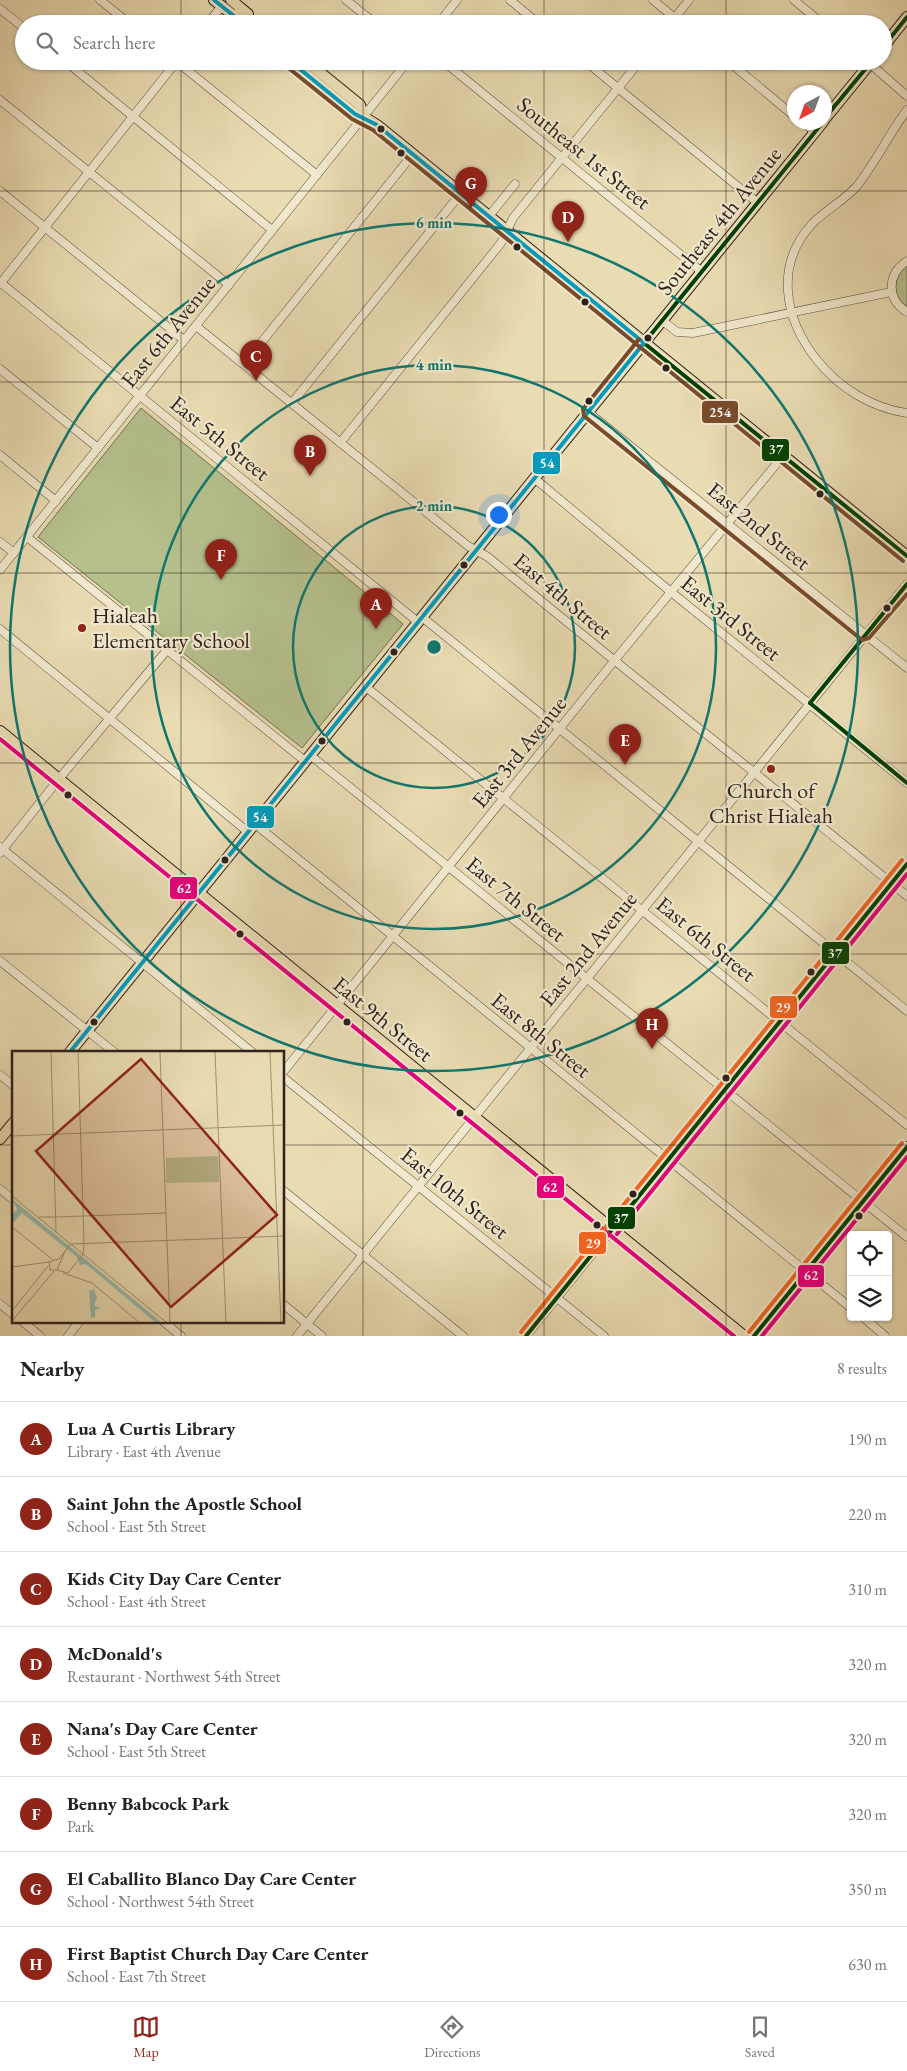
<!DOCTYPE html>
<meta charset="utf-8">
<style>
:root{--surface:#fff;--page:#f6f6f6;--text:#222;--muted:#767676;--line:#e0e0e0;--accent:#8f2418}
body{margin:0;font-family:"EB Garamond",serif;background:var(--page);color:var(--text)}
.controls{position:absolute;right:15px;bottom:15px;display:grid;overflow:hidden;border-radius:5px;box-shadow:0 1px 4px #0004}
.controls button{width:45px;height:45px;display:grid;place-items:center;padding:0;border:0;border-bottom:1px solid var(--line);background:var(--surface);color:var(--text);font:25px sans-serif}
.compass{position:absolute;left:787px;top:85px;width:45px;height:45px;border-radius:50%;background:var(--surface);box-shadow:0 1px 4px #0004;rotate:221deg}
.you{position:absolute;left:498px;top:514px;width:18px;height:18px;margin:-12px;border:4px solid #fff;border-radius:50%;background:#1a73e8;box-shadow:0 0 0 8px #1a73e833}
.badge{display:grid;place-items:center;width:32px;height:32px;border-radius:50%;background:var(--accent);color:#fff;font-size:16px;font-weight:700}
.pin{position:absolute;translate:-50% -41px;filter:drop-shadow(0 1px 2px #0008)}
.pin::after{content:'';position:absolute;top:26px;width:18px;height:15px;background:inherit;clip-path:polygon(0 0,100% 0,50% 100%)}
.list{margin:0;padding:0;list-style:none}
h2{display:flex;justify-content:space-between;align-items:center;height:65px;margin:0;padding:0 20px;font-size:21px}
h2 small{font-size:16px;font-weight:400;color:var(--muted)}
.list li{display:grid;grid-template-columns:32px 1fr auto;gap:15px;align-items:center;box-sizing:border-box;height:75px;padding:0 20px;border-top:1px solid var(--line)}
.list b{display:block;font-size:19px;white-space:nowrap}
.list p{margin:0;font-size:16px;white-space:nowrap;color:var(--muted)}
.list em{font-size:16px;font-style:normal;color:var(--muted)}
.icon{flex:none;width:28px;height:28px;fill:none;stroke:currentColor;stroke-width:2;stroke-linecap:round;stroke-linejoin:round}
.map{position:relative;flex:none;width:907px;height:1336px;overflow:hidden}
.search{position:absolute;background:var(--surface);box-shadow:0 1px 4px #0004;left:15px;right:15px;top:15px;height:55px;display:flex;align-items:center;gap:12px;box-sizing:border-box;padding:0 18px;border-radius:28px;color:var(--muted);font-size:19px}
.sheet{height:665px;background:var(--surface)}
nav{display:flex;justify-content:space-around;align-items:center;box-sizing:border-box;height:70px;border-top:1px solid var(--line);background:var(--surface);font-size:14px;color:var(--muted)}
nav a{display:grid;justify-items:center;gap:2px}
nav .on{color:var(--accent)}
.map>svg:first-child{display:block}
</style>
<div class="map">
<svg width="907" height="1336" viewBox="0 0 907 1336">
<rect width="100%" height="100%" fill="#e9dbb2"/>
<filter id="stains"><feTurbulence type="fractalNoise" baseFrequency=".004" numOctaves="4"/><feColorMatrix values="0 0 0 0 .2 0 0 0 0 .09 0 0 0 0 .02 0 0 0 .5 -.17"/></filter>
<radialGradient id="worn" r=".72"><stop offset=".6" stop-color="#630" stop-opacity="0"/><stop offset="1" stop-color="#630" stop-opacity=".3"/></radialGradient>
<!-- green -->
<g fill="#b5c08d" stroke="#727054">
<path d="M907,265V306C890,296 894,276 907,265Z"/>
<path d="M141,408L403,624L302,748L38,537Z"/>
</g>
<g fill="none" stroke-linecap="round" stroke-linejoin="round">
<!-- minor casing -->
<g stroke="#5d5042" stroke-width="9">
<g id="minor">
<path d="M100,0L130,24"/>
<path d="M346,0L376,24"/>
<path d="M510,0L539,24"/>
<path d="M653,0L682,24"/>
<path d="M794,0L823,24"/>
<path d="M0,9L24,28"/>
<path d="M207,24L222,6"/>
<path d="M438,24L457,0"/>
<path d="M670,24L689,0"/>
<path d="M65,61L272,230"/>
<path d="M176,61L317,175"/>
<path d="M443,61L702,272"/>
<path d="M585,61L758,203"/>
<path d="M728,61L794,116"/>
<path d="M867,61L907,96"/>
<path d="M0,100L229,285"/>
<path d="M907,110C889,134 876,162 857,186C845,200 827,209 813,223C774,264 784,319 817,360C839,388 872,408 907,413"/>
<path d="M803,122L815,132"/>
<path d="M0,191L184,340"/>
<path d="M489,216L515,184"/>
<path d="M907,261C887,274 886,299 907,312"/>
<path d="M0,282L418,622"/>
<path d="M0,284L177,61"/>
<path d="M663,321L677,332L693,333L891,292"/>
<path d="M196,326L468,546L488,557C626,672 768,782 907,896"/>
<path d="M244,364L413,154"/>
<path d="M0,369L98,448"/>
<path d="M292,403L461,193"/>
<path d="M588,412L907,668"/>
<path d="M340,443L501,243L513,218L640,61"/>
<path d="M0,455L56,501"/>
<path d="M534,478L671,592L907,783"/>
<path d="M27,537L305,761"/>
<path d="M0,542L14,553"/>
<path d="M0,570L408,61"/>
<path d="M422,617L907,1011"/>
<path d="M0,629L248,832"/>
<path d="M366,687L907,1125"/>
<path d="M310,755L907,1237"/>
<path d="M255,824L851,1308"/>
<path d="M0,847L252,1052"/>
<path d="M0,853L58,780L167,650"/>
<path d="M0,961L114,1052"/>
<path d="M284,1071L614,661L783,456"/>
<path d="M0,1075L14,1086"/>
<path d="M284,1078L604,1336"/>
<path d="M0,1189L14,1200"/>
<path d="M284,1191L463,1336"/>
<path d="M0,1304L14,1315"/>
<path d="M284,1305L322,1336"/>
<path d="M863,1317L885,1336"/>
<path d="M23,1322L40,1336"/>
<path d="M164,1322L181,1336"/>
<path d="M68,1336L79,1322"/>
<path d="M297,1336L907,584"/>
<path d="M526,1336L907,864"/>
</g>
</g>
<!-- major casing -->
<g stroke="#2e211c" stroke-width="12">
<g id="major">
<path d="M214,0L244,24"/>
<path d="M231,0L248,14"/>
<path d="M239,12L254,24"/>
<path d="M883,47L907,17"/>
<path d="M290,61L355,114L364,117L377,125L907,556"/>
<path d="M306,61L360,105L364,117"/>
<path d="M824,120L872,61"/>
<path d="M0,731L744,1336"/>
<path d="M70,1052L823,122"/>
<path d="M0,1139L14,1122"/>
<path d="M754,1336L907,1147"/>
</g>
</g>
<!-- minor -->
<use href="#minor" stroke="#f1e8cd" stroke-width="8"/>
<!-- major -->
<use href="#major" stroke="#e9dbb2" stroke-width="10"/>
<!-- bus-1 casing -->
<g stroke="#f1e8cd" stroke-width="8">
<g id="bus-1">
<path d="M883,47L907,17"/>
<path d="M824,119L872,61"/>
<path d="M644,343L907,556"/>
<path d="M644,343L823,122"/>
<path d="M810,703L907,584"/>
<path d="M810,703L907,783"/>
<path d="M526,1336L907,864"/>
<path d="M754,1336L907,1147"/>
</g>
</g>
<!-- bus-2 casing -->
<g stroke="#f1e8cd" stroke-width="8">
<g id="bus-2">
<path d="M0,739L734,1336"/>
<path d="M617,1234L907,874"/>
<path d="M762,1336L907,1157"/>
</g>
</g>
<!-- bus-3 casing -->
<g stroke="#f1e8cd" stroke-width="8">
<g id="bus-3">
<path d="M214,0L244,24"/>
<path d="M70,1052L644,343L377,125L355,114L290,61"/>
</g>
</g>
<!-- bus-4 casing -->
<g stroke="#f1e8cd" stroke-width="8">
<g id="bus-4">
<path d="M286,66L352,119L373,130L903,561"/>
<path d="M639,339L583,409L584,416L862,640L869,638L907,594"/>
</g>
</g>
<!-- bus-5 casing -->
<g stroke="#f1e8cd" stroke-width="8">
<g id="bus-5">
<path d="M521,1332L902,860"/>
<path d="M749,1332L902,1143"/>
</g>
</g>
<!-- bus-1 -->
<use href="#bus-1" stroke="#004000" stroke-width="4"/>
<!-- bus-2 -->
<use href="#bus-2" stroke="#e5007d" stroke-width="4"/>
<!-- bus-3 -->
<use href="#bus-3" stroke="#059bbc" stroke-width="4"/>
<!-- bus-4 -->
<use href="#bus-4" stroke="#7a4b2a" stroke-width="4"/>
<!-- bus-5 -->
<use href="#bus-5" stroke="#f26522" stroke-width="4"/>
</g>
<!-- grid -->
<path fill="none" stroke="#2e211c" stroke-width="1" stroke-opacity="0.55" d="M181,0V24M363,0V24M544,0V24M726,0V24M181,61V1052M363,61V1336M544,61V1336M726,61V1336M0,191H907M0,382H907M0,573H907M0,763H907M0,954H907M0,1145H14M284,1145H907M181,1322V1336"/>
<!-- distance rings -->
<g fill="none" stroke="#0f766e" stroke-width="2.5">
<circle cx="434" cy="647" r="141"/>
<circle cx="434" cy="647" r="282"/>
<circle cx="434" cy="647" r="424"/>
</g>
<!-- markers -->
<g fill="#2e211c" stroke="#f1e8cd" stroke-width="2">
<circle cx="381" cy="129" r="4.5"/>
<circle cx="401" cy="153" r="4.5"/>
<circle cx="517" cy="247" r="4.5"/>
<circle cx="585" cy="302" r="4.5"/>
<circle cx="648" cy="338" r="4.5"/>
<circle cx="666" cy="368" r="4.5"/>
<circle cx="589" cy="401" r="4.5"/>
<circle cx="820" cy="494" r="4.5"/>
<circle cx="464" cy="565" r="4.5"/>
<circle cx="887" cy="608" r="4.5"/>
<circle cx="394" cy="652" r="4.5"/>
<circle cx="322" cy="741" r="4.5"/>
<circle cx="68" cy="795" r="4.5"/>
<circle cx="225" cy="860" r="4.5"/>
<circle cx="240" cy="934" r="4.5"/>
<circle cx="811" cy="972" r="4.5"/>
<circle cx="94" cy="1022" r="4.5"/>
<circle cx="347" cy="1022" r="4.5"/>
<circle cx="726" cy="1078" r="4.5"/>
<circle cx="460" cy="1113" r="4.5"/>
<circle cx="633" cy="1194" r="4.5"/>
<circle cx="859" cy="1216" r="4.5"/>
<circle cx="597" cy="1225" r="4.5"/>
</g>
<g fill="#8f2418" stroke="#f1e8cd" stroke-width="2">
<circle cx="82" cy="628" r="5"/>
<circle cx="771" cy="769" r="5"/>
</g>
<g text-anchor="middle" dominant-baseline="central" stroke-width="4.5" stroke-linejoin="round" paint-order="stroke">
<!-- street labels -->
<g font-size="22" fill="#2e211c" stroke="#f1e8cd">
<text transform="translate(584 153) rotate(39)">Southeast 1st Street</text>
<text transform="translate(719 221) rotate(-51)">Southeast 4th Avenue</text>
<text transform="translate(168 332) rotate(-51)">East 6th Avenue</text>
<text transform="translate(220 438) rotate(39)">East 5th Street</text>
<text transform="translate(759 526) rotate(39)">East 2nd Street</text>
<text transform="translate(563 596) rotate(40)">East 4th Street</text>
<text transform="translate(731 618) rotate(39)">East 3rd Street</text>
<text transform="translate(519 752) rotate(-51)">East 3rd Avenue</text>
<text transform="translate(516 899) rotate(39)">East 7th Street</text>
<text transform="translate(706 939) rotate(39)">East 6th Street</text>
<text transform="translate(588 949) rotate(-51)">East 2nd Avenue</text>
<text transform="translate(383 1019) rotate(39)">East 9th Street</text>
<text transform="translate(541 1035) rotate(39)">East 8th Street</text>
<text transform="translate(455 1193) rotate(39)">East 10th Street</text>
</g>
<!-- poi labels -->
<g font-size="22" fill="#2e211c" stroke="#f1e8cd" text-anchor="start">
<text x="92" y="615">Hialeah<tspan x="92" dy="25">Elementary School</tspan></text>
<text x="771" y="790" text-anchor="middle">Church of<tspan x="771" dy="25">Christ Hialeah</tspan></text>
</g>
</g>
<!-- overview -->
<g transform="translate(12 1051)">
<rect width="272" height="272" fill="#e9dbb2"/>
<path d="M206,105L207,131L154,132V107Z" fill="#b5c08d"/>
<path d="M0,148L73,208L150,272H144L74,213L68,214L65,206L10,162L0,173V164L5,158ZM82,238L85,247L82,255L89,257L83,259V266L79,267L77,240Z" fill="#97bbb0"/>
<path fill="none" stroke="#9e9176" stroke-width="1" d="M39,1L44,181M66,1L72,192M148,1L158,272M203,1L214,272M258,1L269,272M0,85L273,74M0,145L155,272M27,166H44M44,166L154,162M0,176L41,209M53,200L45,219H38L37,211L47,208L58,194L60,193L273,185M0,216L37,211M45,219L56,222L71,203L72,193M51,222L80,232L128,272M0,260L36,215M0,270L42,220"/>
<path fill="#8f2418" fill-opacity="0.15" stroke="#8f2418" stroke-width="2.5" d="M129,8L265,164L159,256L24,100Z"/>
<rect width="272" height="272" fill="none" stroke="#2e211c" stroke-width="2.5"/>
</g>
<circle cx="434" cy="647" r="8" fill="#0f766e" stroke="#f1e8cd" stroke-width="2.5"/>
<g font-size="15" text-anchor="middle" font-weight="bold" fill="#0f766e" stroke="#f1e8cd" stroke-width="4.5" stroke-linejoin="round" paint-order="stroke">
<text x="434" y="228">6 min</text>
<text x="434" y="370">4 min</text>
<text x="434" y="511">2 min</text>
</g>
<g stroke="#f1e8cd" stroke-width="2">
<rect x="701" y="400" width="38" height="24" rx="5" fill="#7a4b2a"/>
<rect x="761" y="438" width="29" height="24" rx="5" fill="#004000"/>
<rect x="532" y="451" width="29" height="24" rx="5" fill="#059bbc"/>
<rect x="246" y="805" width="29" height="24" rx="5" fill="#059bbc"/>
<rect x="169" y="876" width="29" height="24" rx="5" fill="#e5007d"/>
<rect x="821" y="941" width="29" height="24" rx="5" fill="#004000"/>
<rect x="769" y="995" width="29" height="24" rx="5" fill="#f26522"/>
<rect x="536" y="1175" width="29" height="24" rx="5" fill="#e5007d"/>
<rect x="607" y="1206" width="29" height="24" rx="5" fill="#004000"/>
<rect x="578" y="1231" width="29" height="24" rx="5" fill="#f26522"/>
<rect x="797" y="1264" width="28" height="24" rx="5" fill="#e5007d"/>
</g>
<g font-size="14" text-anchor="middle" font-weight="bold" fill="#fff">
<text x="720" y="417">254</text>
<text x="776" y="454">37</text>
<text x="547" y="468">54</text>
<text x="260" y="822">54</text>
<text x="184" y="893">62</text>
<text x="835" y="958">37</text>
<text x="783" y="1012">29</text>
<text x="550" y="1192">62</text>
<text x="621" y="1223">37</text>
<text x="593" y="1248">29</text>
<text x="811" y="1280">62</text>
</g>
<rect width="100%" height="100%" filter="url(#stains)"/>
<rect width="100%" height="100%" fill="url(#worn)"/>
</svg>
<div class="controls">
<button><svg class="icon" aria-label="locate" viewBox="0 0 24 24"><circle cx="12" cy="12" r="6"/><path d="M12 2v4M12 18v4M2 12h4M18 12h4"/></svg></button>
<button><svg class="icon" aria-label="layers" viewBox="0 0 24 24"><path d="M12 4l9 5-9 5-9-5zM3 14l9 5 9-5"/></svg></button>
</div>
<svg class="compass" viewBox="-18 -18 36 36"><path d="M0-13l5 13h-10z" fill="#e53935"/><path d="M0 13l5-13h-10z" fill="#767676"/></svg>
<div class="you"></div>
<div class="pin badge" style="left:376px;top:629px">A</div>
<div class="pin badge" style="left:310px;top:476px">B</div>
<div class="pin badge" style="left:256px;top:381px">C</div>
<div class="pin badge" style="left:568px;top:242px">D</div>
<div class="pin badge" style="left:625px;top:765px">E</div>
<div class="pin badge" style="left:221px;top:580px">F</div>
<div class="pin badge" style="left:471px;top:208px">G</div>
<div class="pin badge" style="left:652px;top:1049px">H</div>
<div class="search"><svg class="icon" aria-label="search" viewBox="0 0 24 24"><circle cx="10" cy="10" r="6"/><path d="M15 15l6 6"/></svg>Search here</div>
</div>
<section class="sheet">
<h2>Nearby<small>8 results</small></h2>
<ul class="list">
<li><span class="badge">A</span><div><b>Lua A Curtis Library</b><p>Library · East 4th Avenue</p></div><em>190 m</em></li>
<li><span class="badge">B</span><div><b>Saint John the Apostle School</b><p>School · East 5th Street</p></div><em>220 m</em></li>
<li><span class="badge">C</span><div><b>Kids City Day Care Center</b><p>School · East 4th Street</p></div><em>310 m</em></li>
<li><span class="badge">D</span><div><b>McDonald's</b><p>Restaurant · Northwest 54th Street</p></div><em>320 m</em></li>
<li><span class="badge">E</span><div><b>Nana's Day Care Center</b><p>School · East 5th Street</p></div><em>320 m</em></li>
<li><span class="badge">F</span><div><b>Benny Babcock Park</b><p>Park</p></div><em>320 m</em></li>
<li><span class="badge">G</span><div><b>El Caballito Blanco Day Care Center</b><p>School · Northwest 54th Street</p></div><em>350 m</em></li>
<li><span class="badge">H</span><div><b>First Baptist Church Day Care Center</b><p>School · East 7th Street</p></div><em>630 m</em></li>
</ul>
</section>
<nav>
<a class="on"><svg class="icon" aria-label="map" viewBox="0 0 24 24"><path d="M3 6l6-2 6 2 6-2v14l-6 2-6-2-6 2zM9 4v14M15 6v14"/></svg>Map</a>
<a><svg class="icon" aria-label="directions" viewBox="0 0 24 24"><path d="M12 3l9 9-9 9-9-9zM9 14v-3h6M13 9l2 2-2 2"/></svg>Directions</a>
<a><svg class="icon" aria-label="saved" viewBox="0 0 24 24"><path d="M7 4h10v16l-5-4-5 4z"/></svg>Saved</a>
</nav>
